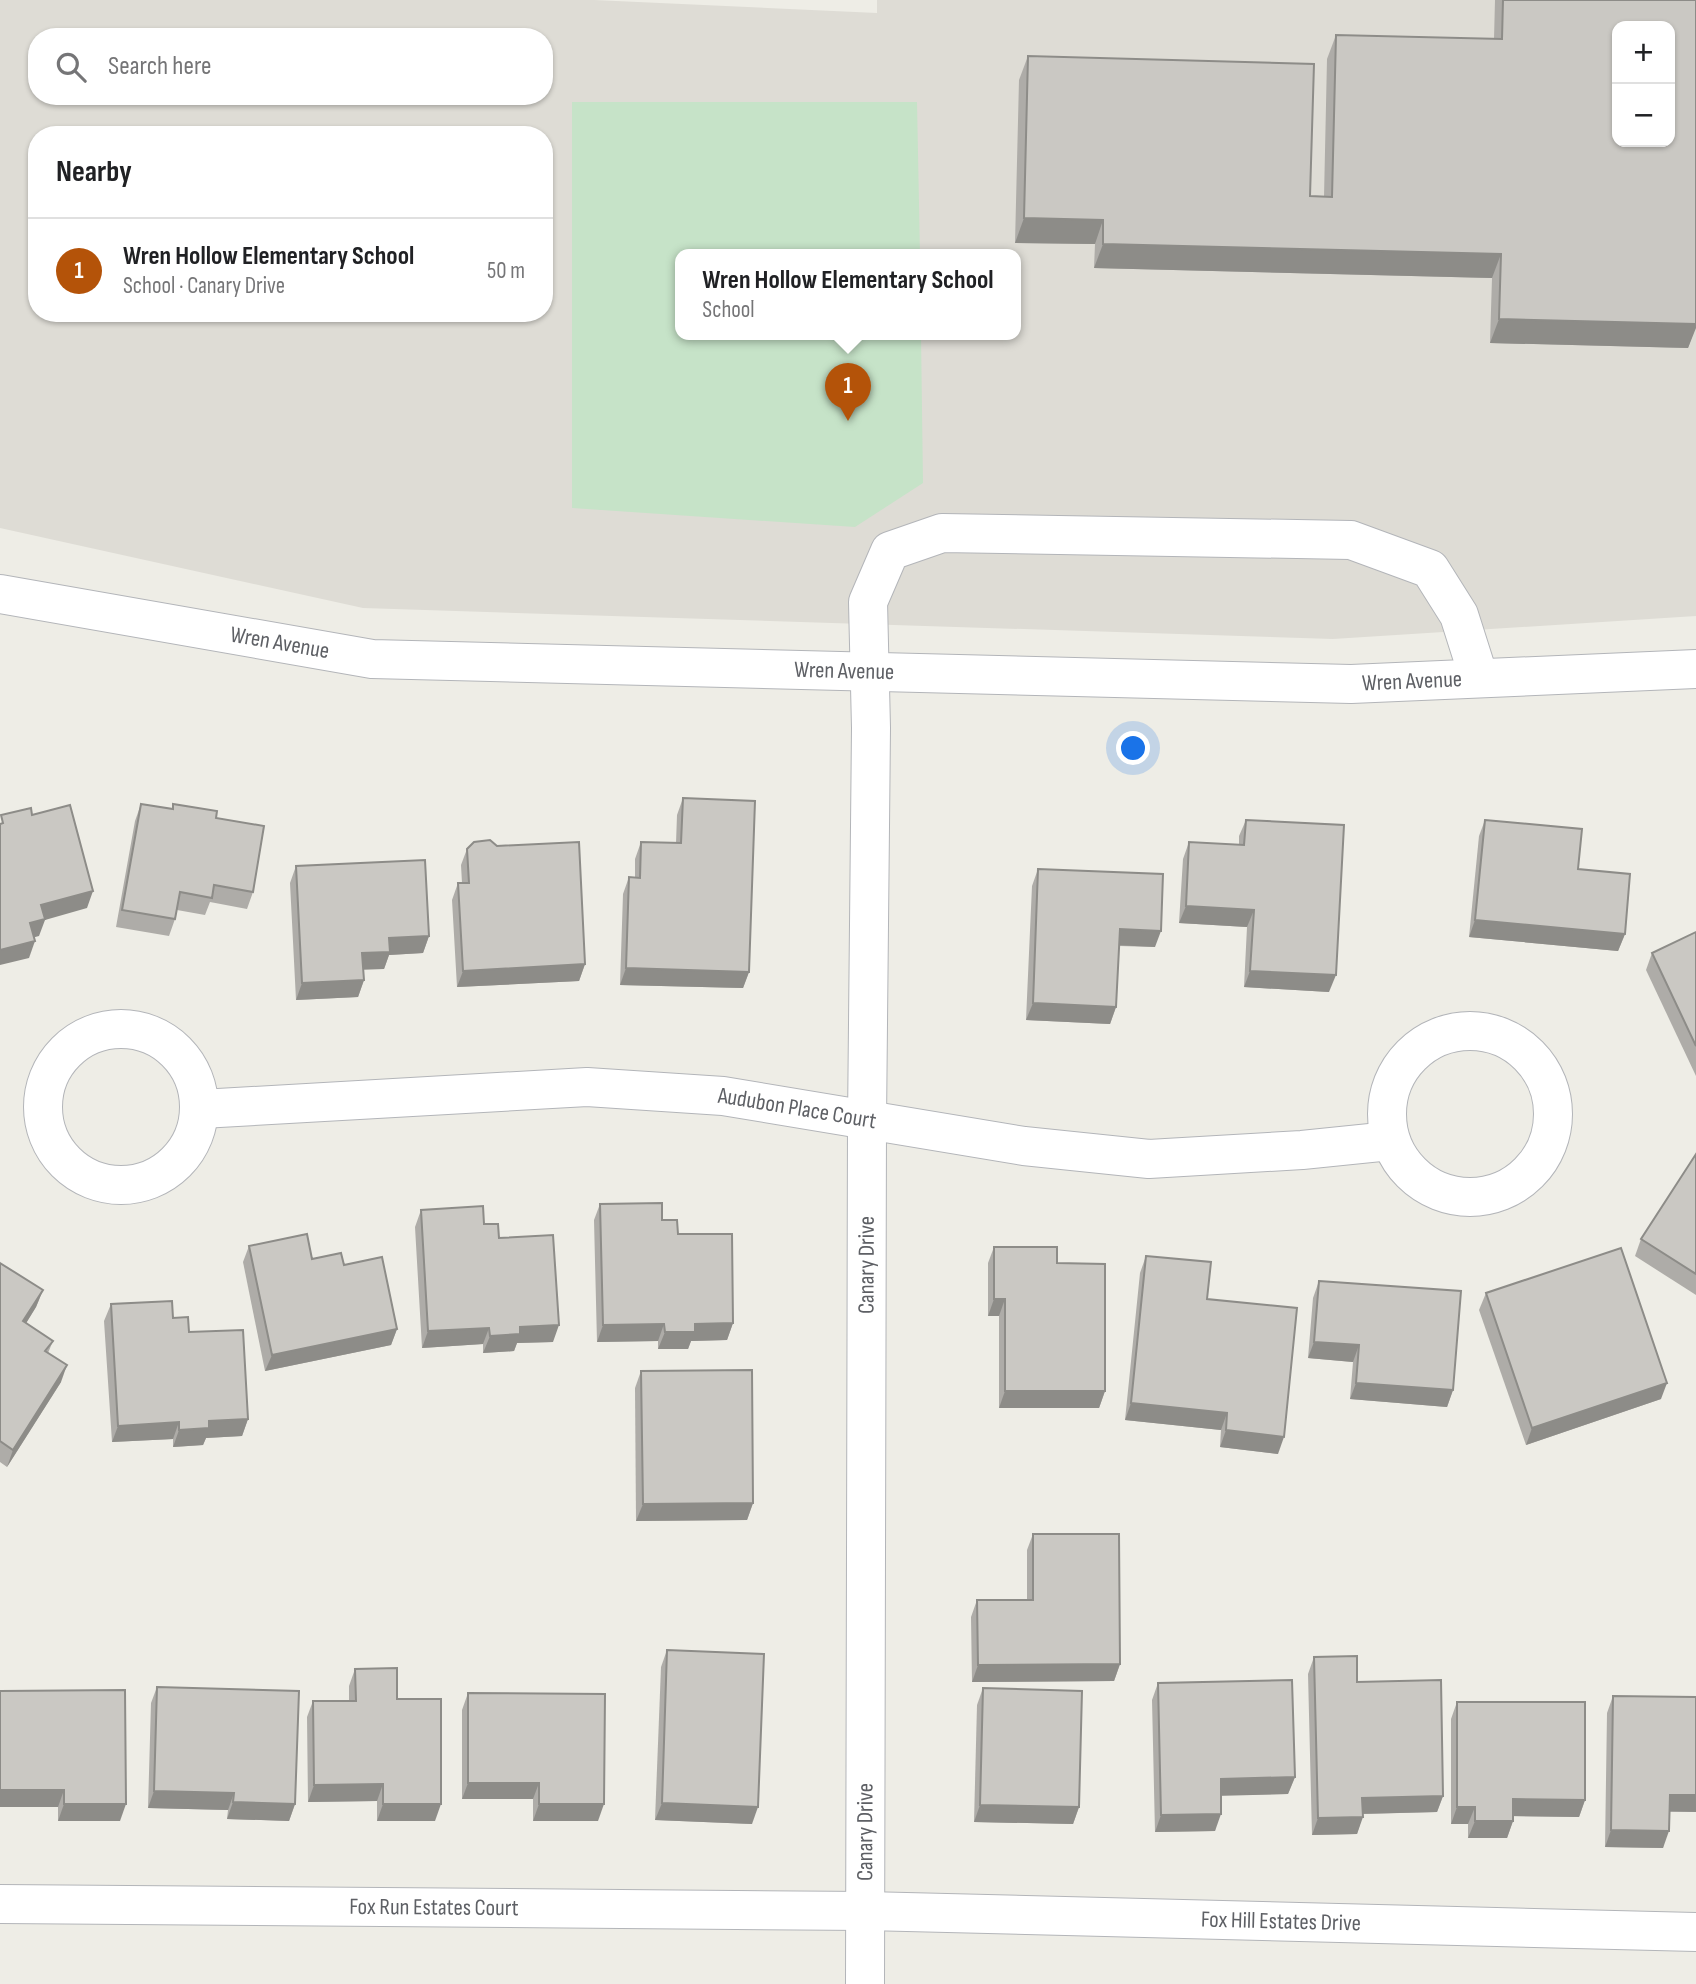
<!DOCTYPE html>
<meta charset="utf-8">
<style>
:root{--surface:#fff;--page:#f6f6f6;--text:#202124;--muted:#757577;--line:#e0e0e0;--accent:#b45309}
body{margin:0;font-family:"Sofia Sans Condensed",sans-serif;background:var(--page);color:var(--text)}
.controls{position:absolute;right:21px;top:21px;display:grid;overflow:hidden;border-radius:14px;box-shadow:0 2px 5px #0004}
.controls button{width:63px;height:63px;display:grid;place-items:center;padding:0;border:0;border-bottom:2px solid var(--line);background:var(--surface);color:var(--text);font:35px sans-serif}
.you{position:absolute;left:1134px;top:749px;width:24px;height:24px;margin:-18px;border:5px solid #fff;border-radius:50%;background:#1a73e8;box-shadow:0 0 0 10px #1a73e833}
.badge{display:grid;place-items:center;width:46px;height:46px;border-radius:50%;background:var(--accent);color:#fff;font-size:23px;font-weight:700}
.pin{position:absolute;translate:-50% -58px;filter:drop-shadow(0 2px 4px #0008)}
.pin::after{content:'';position:absolute;top:37px;width:24px;height:21px;background:inherit;clip-path:polygon(0 0,100% 0,50% 100%)}
.popup{position:absolute;left:675px;top:249px;width:346px;height:91px;box-sizing:border-box;display:grid;place-content:center;border-radius:14px;background:var(--surface);filter:drop-shadow(0 2px 5px #0005);font-size:23px;white-space:nowrap;color:var(--muted)}
.popup b{font-size:26px;color:var(--text)}
.popup::after{content:'';position:absolute;left:50%;top:100%;margin-left:-14px;border:14px solid transparent;border-top-color:var(--surface)}
.list{margin:0;padding:0;list-style:none}
h2{display:flex;justify-content:space-between;align-items:center;height:91px;margin:0;padding:0 28px;font-size:30px}
h2 small{font-size:23px;font-weight:400;color:var(--muted)}
.list li{display:grid;grid-template-columns:46px 1fr auto;gap:21px;align-items:center;box-sizing:border-box;height:105px;padding:0 28px;border-top:2px solid var(--line)}
.list b{display:block;font-size:26px;white-space:nowrap}
.list p{margin:0;font-size:23px;white-space:nowrap;color:var(--muted)}
.list em{font-size:23px;font-style:normal;color:var(--muted)}
.icon{flex:none;width:38px;height:38px;fill:none;stroke:currentColor;stroke-width:2;stroke-linecap:round;stroke-linejoin:round}
.map{position:relative;flex:none;width:1696px;height:1984px;overflow:hidden}
.search{position:absolute;background:var(--surface);box-shadow:0 2px 5px #0004;left:28px;top:28px;width:525px;height:77px;display:flex;align-items:center;gap:18px;box-sizing:border-box;padding:0 24px;border-radius:28px;color:var(--muted);font-size:26px}
.panel{position:absolute;background:var(--surface);box-shadow:0 2px 5px #0004;left:28px;top:126px;width:525px;height:196px;border-radius:28px}
.map>svg:first-child{display:block}
</style>
<div class="map">
<svg width="1696" height="1984" viewBox="0 0 1696 1984">
<rect width="100%" height="100%" fill="#eeede6"/>
<!-- education -->
<path fill="#dedcd5" fill-rule="evenodd" d="M0,0H594L877,13V0H1696V616L1333,639L363,608L0,528ZM1617,26H1670V142H1617ZM37,37H544V96H37ZM37,135H544V313H37ZM680,255H1016V335H680Z"/>
<!-- green -->
<path fill="#c6e3c8" d="M572,102H917L920,255H680V335H921L923,483L855,527L572,508Z"/>
<g fill="none" stroke-linecap="round" stroke-linejoin="round">
<!-- street casing -->
<g stroke="#b3b5b9" stroke-width="40">
<g id="street">
<path id="s1" d="M0,594L372,659L1351,684L1696,669"/>
<circle cx="121" cy="1107" r="78"/>
<circle cx="1470" cy="1114" r="83"/>
<path id="s2" d="M201,1109L587,1087L723,1096L1024,1146L1149,1159L1302,1150L1390,1141"/>
<path id="s3" d="M0,1904L866,1911L1696,1932"/>
<path id="s4" d="M865,1984L867,1122L871,728L868,602L890,551L942,533L1351,540L1430,569L1459,615L1479,678"/>
</g>
</g>
<!-- street -->
<use href="#street" stroke="#fff" stroke-width="38"/>
</g>
<!-- wall -->
<g fill="#aeaca8">
<path d="M1495,0H1696L1695,328L1688,348L1490,343L1492,278L1094,268L1095,244L1015,243L1019,80L1028,56L1310,196L1324,197L1327,59L1336,35L1494,39Z"/>
<path d="M683,798L749,972L743,988L620,985L623,894L629,877L635,878V859L641,842L676,843L677,815Z"/>
<path d="M141,804L172,809L173,804L216,818L253,892L247,909L210,902L205,915L177,910L175,919L169,936L116,927L135,821Z"/>
<path d="M1246,820L1329,992L1244,987L1247,927L1179,923L1183,859L1189,842L1239,845V836Z"/>
<path d="M1485,820L1578,869L1625,934L1618,951L1469,937L1479,836Z"/>
<path d="M467,849L585,964L579,981L457,987L452,900L458,883H462L461,865Z"/>
<path d="M296,866L429,936L423,953L389,955L384,969H363L364,980L358,997L296,1000L290,883Z"/>
<path d="M1038,869L1155,947L1119,946L1116,1007L1110,1024L1026,1020L1032,886Z"/>
<path d="M1696,932V1076L1646,970L1652,953Z"/>
<path d="M1696,1154V1295L1635,1256L1641,1239Z"/>
<path d="M600,1204L662,1220L678,1234L733,1323L727,1340L691,1341L688,1349H658V1341L597,1342L594,1220Z"/>
<path d="M421,1210L484,1224L499,1238L553,1342L517,1343L514,1351L483,1353V1344L422,1348L415,1227Z"/>
<path d="M249,1246L344,1265L397,1329L391,1345L265,1371L243,1262Z"/>
<path d="M994,1247L1057,1263L1105,1391L1099,1408H999V1316H988V1263Z"/>
<path d="M1146,1256L1207,1299L1278,1454L1220,1447L1221,1430L1125,1420L1140,1273Z"/>
<path d="M0,1263L43,1290L36,1307L26,1323L53,1341L48,1353L61,1382L7,1467L0,1462Z"/>
<path d="M1319,1281L1453,1390L1447,1407L1350,1399L1353,1362L1308,1358L1313,1298Z"/>
<path d="M1486,1293L1661,1399L1526,1445L1479,1310Z"/>
<path d="M111,1304L173,1318L189,1332L248,1419L242,1436L206,1438L203,1445L173,1447V1439L112,1442L104,1321Z"/>
<path d="M641,1371L753,1503L747,1520L636,1521L635,1388Z"/>
<path d="M1033,1534L1120,1664L1114,1681L972,1682L971,1617L977,1600H1027V1550Z"/>
<path d="M667,1650L752,1824L655,1820L661,1667Z"/>
<path d="M1314,1657L1357,1682L1443,1796L1437,1812L1363,1814L1357,1834L1312,1835L1308,1674Z"/>
<path d="M355,1669L397,1699L435,1821H377V1801L308,1802L307,1717L313,1701H349V1686Z"/>
<path d="M1158,1683L1295,1777L1288,1794L1221,1795L1215,1831L1155,1832L1152,1700Z"/>
<path d="M157,1687L295,1804L289,1821L227,1819L228,1810L148,1808L151,1703Z"/>
<path d="M983,1688L1079,1807L1073,1824L974,1822L977,1705Z"/>
<path d="M0,1691L120,1821H58V1807H0Z"/>
<path d="M468,1693L598,1821H533V1799H462V1710Z"/>
<path d="M1613,1696L1696,1697V1812H1670L1663,1848L1605,1847L1607,1713Z"/>
<path d="M1457,1702L1585,1800L1579,1817L1513,1816V1821L1507,1838H1468V1824H1451V1719Z"/>
</g>
<!-- shaded-wall -->
<g fill="#8d8c88">
<path d="M1024,218L1103,220L1095,244L1015,243Z"/>
<path d="M1103,244L1501,254L1492,278L1094,268Z"/>
<path d="M1696,308V328L1688,348L1490,343L1499,319Z"/>
<path d="M93,891L87,908L45,920L39,936L24,940L30,923L41,905Z"/>
<path d="M1186,906L1254,910L1247,927L1179,923Z"/>
<path d="M1475,920L1625,934L1618,951L1469,937Z"/>
<path d="M1120,929L1161,931L1155,947L1114,945Z"/>
<path d="M429,936L423,953L389,955L384,969L356,970L362,953L389,938Z"/>
<path d="M35,941L29,958L0,965V950Z"/>
<path d="M585,964L579,981L457,987L463,971Z"/>
<path d="M626,968L749,972L743,988L620,985Z"/>
<path d="M1250,971L1336,975L1329,992L1244,987Z"/>
<path d="M364,980L358,997L296,1000L302,983Z"/>
<path d="M1033,1003L1116,1007L1110,1024L1026,1020Z"/>
<path d="M43,1290L36,1307L17,1338L23,1321Z"/>
<path d="M994,1299H1005L999,1316H988Z"/>
<path d="M733,1323L727,1340L691,1341L688,1349H658L665,1332L695,1324Z"/>
<path d="M664,1324L658,1341L597,1342L603,1325Z"/>
<path d="M559,1325L553,1342L517,1343L514,1351L483,1353L490,1336L520,1327Z"/>
<path d="M489,1328L483,1344L422,1348L428,1331Z"/>
<path d="M397,1329L391,1345L265,1371L272,1355Z"/>
<path d="M1314,1342L1359,1345L1353,1362L1308,1358Z"/>
<path d="M67,1365L61,1382L7,1467L13,1450Z"/>
<path d="M1356,1383L1453,1390L1447,1407L1350,1399Z"/>
<path d="M1667,1383L1661,1399L1526,1445L1532,1428Z"/>
<path d="M1005,1391H1105L1099,1408H999Z"/>
<path d="M1131,1403L1227,1413L1221,1430L1125,1420Z"/>
<path d="M248,1419L242,1436L206,1438L203,1445L173,1447L179,1430L209,1421Z"/>
<path d="M179,1422L173,1439L112,1442L118,1426Z"/>
<path d="M1226,1430L1284,1437L1278,1454L1220,1447Z"/>
<path d="M753,1503L747,1520L636,1521L643,1504Z"/>
<path d="M1120,1664L1114,1681L972,1682L978,1665Z"/>
<path d="M1295,1777L1288,1794L1215,1796L1221,1779Z"/>
<path d="M468,1783H539L533,1799H462Z"/>
<path d="M383,1784L377,1801L308,1802L314,1785Z"/>
<path d="M0,1790H64L58,1807H0Z"/>
<path d="M154,1791L234,1793L228,1810L148,1808Z"/>
<path d="M1670,1795H1696V1812L1664,1811Z"/>
<path d="M1443,1796L1437,1812L1356,1814L1362,1798Z"/>
<path d="M1513,1799L1585,1800L1579,1817L1507,1816Z"/>
<path d="M233,1802L295,1804L289,1821L227,1819Z"/>
<path d="M662,1803L758,1807L752,1824L655,1820Z"/>
<path d="M64,1804H126L120,1821H58Z"/>
<path d="M383,1804H441L435,1821H377Z"/>
<path d="M539,1804H604L598,1821H533Z"/>
<path d="M980,1805L1079,1807L1073,1824L974,1822Z"/>
<path d="M1457,1807H1475L1468,1824H1451Z"/>
<path d="M1221,1814L1215,1831L1155,1832L1161,1815Z"/>
<path d="M1363,1817L1357,1834L1312,1835L1318,1818Z"/>
<path d="M1475,1821H1513L1507,1838H1468Z"/>
<path d="M1611,1830L1669,1831L1663,1848L1605,1847Z"/>
</g>
<!-- building -->
<g fill="#cac8c3" stroke="#8d8c88" stroke-width="2" fill-rule="evenodd">
<path d="M1503,0H1696V324L1499,319L1501,254L1103,244V220L1024,218L1028,56L1314,64L1310,196L1332,197L1336,35L1502,39ZM1617,26H1670V142H1617Z"/>
<path d="M683,798L755,801L749,972L626,968L629,877L640,878L641,842L681,843Z"/>
<path d="M141,804L173,809V804L217,811L216,818L264,826L253,892L214,885L212,898L180,892L175,919L122,910Z"/>
<path d="M70,805L93,891L41,905L45,919L30,923L35,941L0,950V824L3,823L1,815L31,808L32,815Z"/>
<path d="M1246,820L1344,825L1336,975L1250,971L1254,910L1186,906L1189,842L1244,845Z"/>
<path d="M1485,820L1582,829L1578,869L1630,874L1625,934L1475,920Z"/>
<path d="M490,840L497,846L579,842L585,964L463,971L458,883H469L467,849L474,842Z"/>
<path d="M425,860L429,936L389,938L390,952L362,953L364,980L302,983L296,866Z"/>
<path d="M1038,869L1163,874L1161,931L1120,929L1116,1007L1033,1003Z"/>
<path d="M1696,932V1046L1652,953Z"/>
<path d="M1696,1154V1274L1641,1239Z"/>
<path d="M662,1203V1220H677L678,1234H732L733,1323L695,1324V1332H665L664,1324L603,1325L600,1204Z"/>
<path d="M483,1206L484,1224H498L499,1238L553,1235L559,1325L520,1327V1334L490,1336L489,1328L428,1331L421,1210Z"/>
<path d="M307,1234L312,1259L341,1253L344,1265L382,1257L397,1329L272,1355L249,1246Z"/>
<path d="M994,1247H1057V1263L1105,1264V1391H1005V1299H994Z"/>
<path d="M1621,1248L1667,1383L1532,1428L1486,1293Z"/>
<path d="M1146,1256L1211,1262L1207,1299L1297,1308L1284,1437L1226,1430L1227,1413L1131,1403Z"/>
<path d="M0,1263L43,1290L23,1321L53,1341L45,1351L67,1365L13,1450L0,1441Z"/>
<path d="M1319,1281L1461,1291L1453,1390L1356,1383L1359,1345L1314,1342Z"/>
<path d="M172,1301L173,1318L188,1317L189,1332L243,1330L248,1419L209,1421V1428L179,1430V1422L118,1426L111,1304Z"/>
<path d="M752,1370L753,1503L643,1504L641,1371Z"/>
<path d="M1033,1534H1119L1120,1664L978,1665L977,1600H1033Z"/>
<path d="M667,1650L764,1654L758,1807L662,1803Z"/>
<path d="M1357,1656V1682L1441,1680L1443,1796L1362,1798L1363,1817L1318,1818L1314,1657Z"/>
<path d="M397,1668V1699H441V1804H383V1784L314,1785L313,1701H356L355,1669Z"/>
<path d="M1292,1680L1295,1777L1221,1779V1814L1161,1815L1158,1683Z"/>
<path d="M157,1687L299,1691L295,1804L233,1802L234,1793L154,1791Z"/>
<path d="M983,1688L1082,1691L1079,1807L980,1805Z"/>
<path d="M125,1690L126,1804H64V1790H0V1691Z"/>
<path d="M468,1693L605,1694L604,1804H539V1783H468Z"/>
<path d="M1613,1696L1696,1697V1795H1670L1669,1831L1611,1830Z"/>
<path d="M1457,1702H1585V1800L1513,1799V1821H1475V1807H1457Z"/>
</g>
<g text-anchor="middle" dominant-baseline="central" stroke-width="6" stroke-linejoin="round" paint-order="stroke">
<!-- street labels -->
<g font-size="23" fill="#5e6065" stroke="#fff">
<text stroke="none"><textPath href="#s1" startOffset="284">Wren Avenue</textPath></text>
<text stroke="none"><textPath href="#s1" startOffset="850">Wren Avenue</textPath></text>
<text stroke="none"><textPath href="#s1" startOffset="1418">Wren Avenue</textPath></text>
<text stroke="none"><textPath href="#s2" startOffset="598">Audubon Place Court</textPath></text>
<text stroke="none"><textPath href="#s4" startOffset="719">Canary Drive</textPath></text>
<text stroke="none"><textPath href="#s4" startOffset="152">Canary Drive</textPath></text>
<text stroke="none"><textPath href="#s3" startOffset="434">Fox Run Estates Court</textPath></text>
<text stroke="none"><textPath href="#s3" startOffset="1281">Fox Hill Estates Drive</textPath></text>
</g>
</g>
</svg>
<div class="controls">
<button>+</button>
<button>−</button>
</div>
<div class="you"></div>
<div class="pin badge" style="left:848px;top:421px">1</div>
<div class="popup"><b>Wren Hollow Elementary School</b>School</div>
<div class="search"><svg class="icon" aria-label="search" viewBox="0 0 24 24"><circle cx="10" cy="10" r="6"/><path d="M15 15l6 6"/></svg>Search here</div>
<section class="panel">
<h2>Nearby<small></small></h2>
<ul class="list">
<li><span class="badge">1</span><div><b>Wren Hollow Elementary School</b><p>School · Canary Drive</p></div><em>50 m</em></li>
</ul>
</section>
</div>
